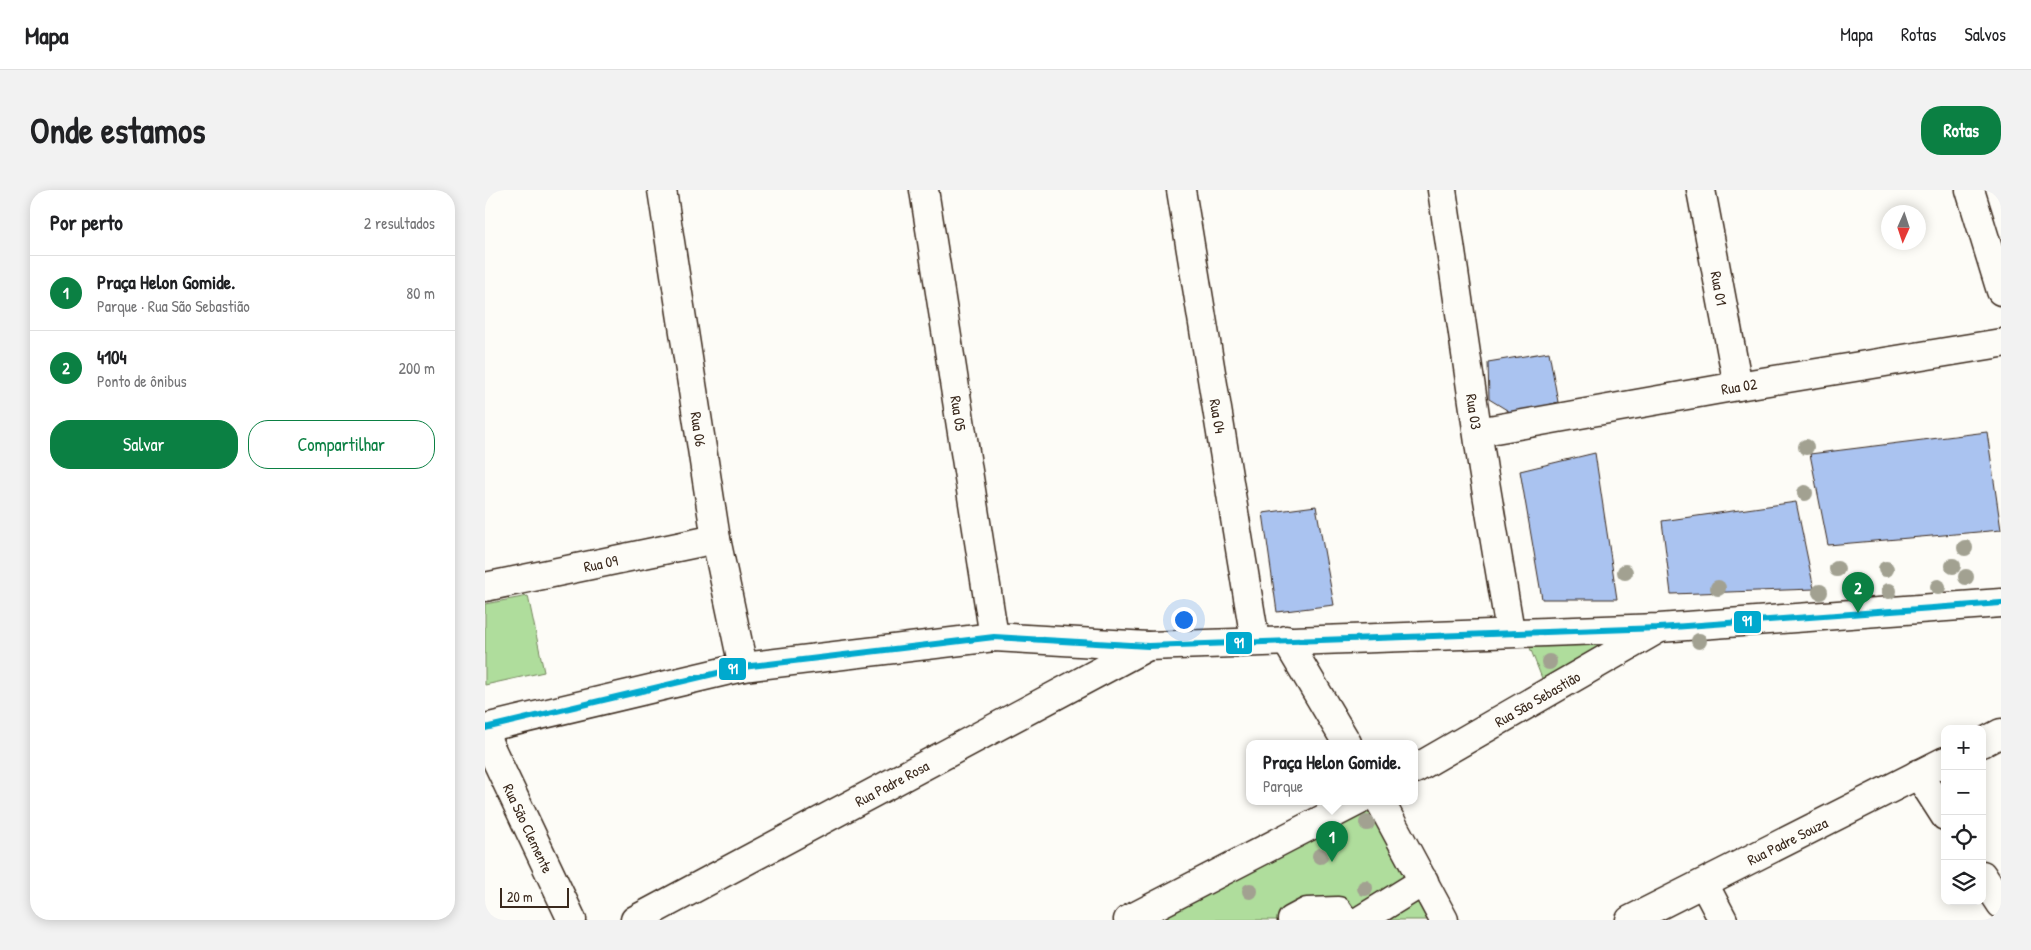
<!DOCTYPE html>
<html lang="pt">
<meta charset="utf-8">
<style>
:root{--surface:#fff;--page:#f2f2f2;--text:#202124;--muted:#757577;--line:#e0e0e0;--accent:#0b8043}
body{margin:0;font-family:"Patrick Hand",sans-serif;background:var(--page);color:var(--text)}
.controls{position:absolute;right:15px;bottom:15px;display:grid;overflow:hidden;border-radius:10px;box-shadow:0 2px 12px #0003}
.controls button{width:45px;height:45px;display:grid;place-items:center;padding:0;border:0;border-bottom:1px solid var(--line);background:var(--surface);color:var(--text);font:25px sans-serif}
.compass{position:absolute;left:1396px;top:15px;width:45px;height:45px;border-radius:50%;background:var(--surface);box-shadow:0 2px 12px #0003;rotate:183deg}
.scale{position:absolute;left:15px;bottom:12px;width:69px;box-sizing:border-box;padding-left:5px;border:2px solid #3b2a1e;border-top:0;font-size:14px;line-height:18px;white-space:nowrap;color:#3b2a1e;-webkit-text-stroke:4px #fdfcf7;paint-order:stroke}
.you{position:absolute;left:698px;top:429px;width:18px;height:18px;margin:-12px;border:4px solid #fff;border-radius:50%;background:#1a73e8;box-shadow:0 0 0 8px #1a73e833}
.badge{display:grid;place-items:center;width:32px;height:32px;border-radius:50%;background:var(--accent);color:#fff;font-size:16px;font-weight:700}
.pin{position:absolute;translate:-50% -41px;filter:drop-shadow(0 1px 2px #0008)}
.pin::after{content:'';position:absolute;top:26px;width:18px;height:15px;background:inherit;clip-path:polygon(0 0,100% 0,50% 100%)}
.popup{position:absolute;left:761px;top:550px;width:172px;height:65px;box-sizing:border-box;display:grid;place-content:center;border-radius:10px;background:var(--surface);filter:drop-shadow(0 1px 4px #0005);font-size:16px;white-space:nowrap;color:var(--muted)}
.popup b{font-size:19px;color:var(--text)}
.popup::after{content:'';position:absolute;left:50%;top:100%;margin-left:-10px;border:10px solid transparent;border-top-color:var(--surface)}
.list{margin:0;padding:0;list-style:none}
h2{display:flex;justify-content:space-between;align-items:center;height:65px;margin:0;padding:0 20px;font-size:21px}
h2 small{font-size:16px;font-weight:400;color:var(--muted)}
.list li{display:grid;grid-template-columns:32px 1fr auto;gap:15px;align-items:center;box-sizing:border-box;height:75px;padding:0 20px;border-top:1px solid var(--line)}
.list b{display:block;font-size:19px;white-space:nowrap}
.list p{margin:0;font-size:16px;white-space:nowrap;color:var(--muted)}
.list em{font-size:16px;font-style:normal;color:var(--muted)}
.actions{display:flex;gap:10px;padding:15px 20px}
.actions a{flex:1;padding:11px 0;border:1px solid var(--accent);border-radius:20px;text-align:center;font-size:18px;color:var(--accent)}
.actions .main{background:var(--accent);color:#fff}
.icon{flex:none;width:28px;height:28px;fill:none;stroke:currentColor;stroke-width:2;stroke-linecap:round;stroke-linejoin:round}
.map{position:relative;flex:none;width:1516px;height:730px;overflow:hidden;border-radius:20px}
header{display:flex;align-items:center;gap:30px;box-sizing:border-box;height:70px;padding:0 25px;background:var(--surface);border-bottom:1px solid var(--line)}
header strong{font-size:24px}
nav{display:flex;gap:28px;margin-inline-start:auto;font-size:18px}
.intro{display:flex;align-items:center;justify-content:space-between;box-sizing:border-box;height:120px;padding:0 30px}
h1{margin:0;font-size:35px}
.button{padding:12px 22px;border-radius:20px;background:var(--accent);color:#fff;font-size:18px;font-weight:700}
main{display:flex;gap:30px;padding:0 30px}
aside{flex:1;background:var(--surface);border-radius:20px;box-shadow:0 2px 12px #0003}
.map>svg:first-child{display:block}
</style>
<header>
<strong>Mapa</strong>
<nav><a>Mapa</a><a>Rotas</a><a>Salvos</a></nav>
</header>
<div class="intro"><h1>Onde estamos</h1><a class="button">Rotas</a></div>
<main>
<aside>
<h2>Por perto<small>2 resultados</small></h2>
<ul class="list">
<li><span class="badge">1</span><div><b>Praça Helon Gomide.</b><p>Parque · Rua São Sebastião</p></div><em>80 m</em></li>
<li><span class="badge">2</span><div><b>4104</b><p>Ponto de ônibus</p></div><em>200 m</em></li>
</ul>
<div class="actions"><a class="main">Salvar</a><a>Compartilhar</a></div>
</aside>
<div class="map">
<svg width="1516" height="730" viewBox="0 0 1516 730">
<rect width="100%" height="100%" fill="#fdfcf7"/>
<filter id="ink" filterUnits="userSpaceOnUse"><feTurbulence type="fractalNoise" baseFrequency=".02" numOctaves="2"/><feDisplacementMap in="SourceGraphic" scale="10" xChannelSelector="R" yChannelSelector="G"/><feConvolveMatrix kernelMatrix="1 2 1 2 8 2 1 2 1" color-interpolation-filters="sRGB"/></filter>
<g filter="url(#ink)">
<!-- green -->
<g fill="#afdd9c" stroke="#75845d">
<path d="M43,406L59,482L0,495V414Z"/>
<path d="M1040,445L1129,447L1060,496Z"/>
<path d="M888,615L947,730H666Z"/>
</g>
<!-- building -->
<g fill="#aac3f0" stroke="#3b2a1e">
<path d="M1064,162L1073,212L1030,225L1004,209L1003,172Z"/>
<path d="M1502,242L1516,340L1343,355L1325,264Z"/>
<path d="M1110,263L1132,409H1057L1035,281Z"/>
<path d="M1311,312L1329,399L1186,404L1177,331Z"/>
<path d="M831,316L849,415L792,422L778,323Z"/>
</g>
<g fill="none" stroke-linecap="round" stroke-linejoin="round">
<!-- minor casing -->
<g stroke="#3b2a1e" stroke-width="31">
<g id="minor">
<path id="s1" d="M177,0L231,349L258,477"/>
<path id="s2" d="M439,0L509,447"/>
<path id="s3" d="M696,0L770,450"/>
<path id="s4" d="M957,0L998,280L1025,441"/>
<path id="s5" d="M1216,0L1253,196"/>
<path d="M1485,0L1516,101"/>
<path id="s6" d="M993,242L1253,196L1516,153"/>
<path id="s7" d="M0,397L231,349"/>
<path d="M801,450L862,553"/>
<path d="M0,538L258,477L509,447L663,456L1174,438L1516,413"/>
<path id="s8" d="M0,546L87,730"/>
<path d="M1497,553L1516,543"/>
<path id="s9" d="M930,579L1171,440"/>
<path d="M1433,584L1460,626"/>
<path d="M895,611L959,730"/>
<path d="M1497,685L1516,714"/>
<path d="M1219,694L1238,730"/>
<path id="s10" d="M150,730L663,456"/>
<path d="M643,730L873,611"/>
<path d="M807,730L822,722L853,721L859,730"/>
<path d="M876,730L939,691"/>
<path id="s11" d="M1145,730L1460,571"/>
</g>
</g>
<!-- minor -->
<use href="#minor" stroke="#fdfcf7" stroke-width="28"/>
<!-- bus-1 casing -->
<g stroke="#fdfcf7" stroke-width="10">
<path id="bus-1" d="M0,538L258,477L509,447L663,456L1174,438L1516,413"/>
</g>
<!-- bus-1 -->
<use href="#bus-1" stroke="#00a9ce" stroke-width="6"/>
</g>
<!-- trees -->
<g fill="#a2a191">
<circle cx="1321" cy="257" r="8"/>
<circle cx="1320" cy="303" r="8"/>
<circle cx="1480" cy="358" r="8"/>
<circle cx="1468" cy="376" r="8"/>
<circle cx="1352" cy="379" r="8"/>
<circle cx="1401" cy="379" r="8"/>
<circle cx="1140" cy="382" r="8"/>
<circle cx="1481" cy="387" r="8"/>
<circle cx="1453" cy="397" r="8"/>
<circle cx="1233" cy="398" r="8"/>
<circle cx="1404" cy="401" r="8"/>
<circle cx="1335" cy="402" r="8"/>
<circle cx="1214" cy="451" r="8"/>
<circle cx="1064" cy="472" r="8"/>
<circle cx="882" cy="633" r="8"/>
<circle cx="835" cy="666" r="8"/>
<circle cx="880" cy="698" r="8"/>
<circle cx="765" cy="701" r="8"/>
</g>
</g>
<g text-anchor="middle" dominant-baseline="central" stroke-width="4" stroke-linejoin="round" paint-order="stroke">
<!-- street labels -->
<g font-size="15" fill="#3b2a1e" stroke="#fdfcf7">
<text stroke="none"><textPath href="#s5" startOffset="100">Rua 01</textPath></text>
<text stroke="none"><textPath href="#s6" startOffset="265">Rua 02</textPath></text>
<text stroke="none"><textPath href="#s4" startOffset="224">Rua 03</textPath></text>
<text stroke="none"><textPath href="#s2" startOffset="226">Rua 05</textPath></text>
<text stroke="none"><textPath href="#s3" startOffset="229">Rua 04</textPath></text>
<text stroke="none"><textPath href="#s1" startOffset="242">Rua 06</textPath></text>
<text stroke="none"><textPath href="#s7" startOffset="118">Rua 09</textPath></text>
<text stroke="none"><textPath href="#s9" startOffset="141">Rua São Sebastião</textPath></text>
<text stroke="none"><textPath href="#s10" startOffset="291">Rua Padre Rosa</textPath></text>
<text stroke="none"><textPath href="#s8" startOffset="102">Rua São Clemente</textPath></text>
<text stroke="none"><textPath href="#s11" startOffset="176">Rua Padre Souza</textPath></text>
</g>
</g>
<g stroke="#fdfcf7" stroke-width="2">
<rect x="1248" y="420" width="29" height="24" rx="5" fill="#00a9ce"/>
<rect x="740" y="441" width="28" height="24" rx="5" fill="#00a9ce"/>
<rect x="233" y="467" width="29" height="24" rx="5" fill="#00a9ce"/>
</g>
<g font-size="14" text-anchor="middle" font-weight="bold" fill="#fff">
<text x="1262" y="436">91</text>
<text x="754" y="458">91</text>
<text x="248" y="484">91</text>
</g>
</svg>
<div class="controls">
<button>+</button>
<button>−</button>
<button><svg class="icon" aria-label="locate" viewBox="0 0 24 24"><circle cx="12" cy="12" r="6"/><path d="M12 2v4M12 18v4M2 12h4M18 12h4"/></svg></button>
<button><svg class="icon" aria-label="layers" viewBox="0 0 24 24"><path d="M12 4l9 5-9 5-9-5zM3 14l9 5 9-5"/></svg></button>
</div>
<svg class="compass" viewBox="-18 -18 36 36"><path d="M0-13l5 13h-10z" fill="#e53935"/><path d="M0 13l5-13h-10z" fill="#757577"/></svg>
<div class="scale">20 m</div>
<div class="you"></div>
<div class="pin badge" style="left:847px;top:672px">1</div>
<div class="popup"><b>Praça Helon Gomide.</b>Parque</div>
<div class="pin badge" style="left:1373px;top:423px">2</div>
</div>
</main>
